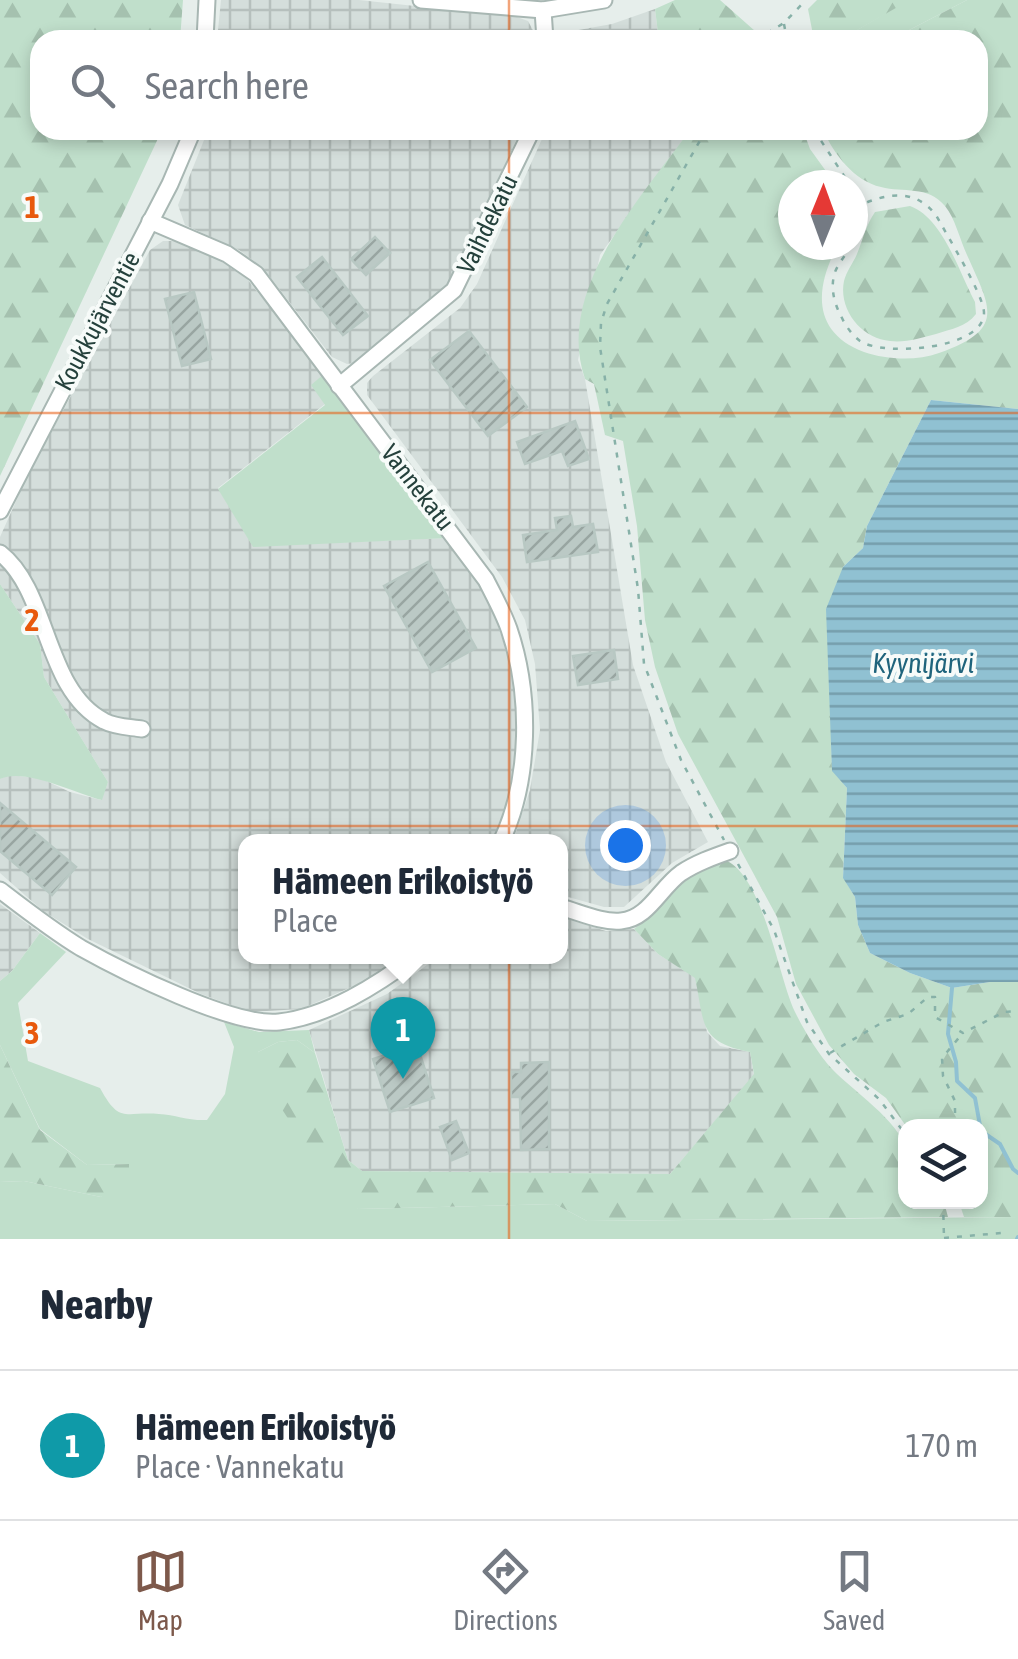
<!DOCTYPE html>
<meta charset="utf-8">
<style>
:root{--surface:#fff;--page:#f6f6f7;--text:#1f2937;--muted:#747a83;--line:#e0e1e3;--accent:#7d594b}
body{margin:0;font-family:"Asap Condensed",sans-serif;background:var(--page);color:var(--text)}
.controls{position:absolute;right:30px;bottom:30px;display:grid;overflow:hidden;border-radius:20px;box-shadow:0 5px 15px #0003}
.controls button{width:90px;height:90px;display:grid;place-items:center;padding:0;border:0;border-bottom:2px solid var(--line);background:var(--surface);color:var(--text);font:50px sans-serif}
.compass{position:absolute;left:778px;top:170px;width:90px;height:90px;border-radius:50%;background:var(--surface);box-shadow:0 5px 15px #0003;rotate:1deg}
.you{position:absolute;left:625px;top:845px;width:35px;height:35px;margin:-25px;border:8px solid #fff;border-radius:50%;background:#1a73e8;box-shadow:0 0 0 15px #1a73e833}
.badge{display:grid;place-items:center;width:65px;height:65px;border-radius:50%;background:var(--accent);color:#fff;font-size:32px;font-weight:700}
.pin{position:absolute;translate:-50% -82px;filter:drop-shadow(0 2px 5px #0008)}
.pin::after{content:'';position:absolute;top:52px;width:35px;height:30px;background:inherit;clip-path:polygon(0 0,100% 0,50% 100%)}
.popup{position:absolute;left:238px;top:834px;width:330px;height:130px;box-sizing:border-box;display:grid;place-content:center;border-radius:20px;background:var(--surface);filter:drop-shadow(0 2px 8px #0005);font-size:32px;white-space:nowrap;color:var(--muted)}
.popup b{font-size:38px;color:var(--text)}
.popup::after{content:'';position:absolute;left:50%;top:100%;margin-left:-20px;border:20px solid transparent;border-top-color:var(--surface)}
.list{margin:0;padding:0;list-style:none}
h2{display:flex;justify-content:space-between;align-items:center;height:130px;margin:0;padding:0 40px;font-size:42px}
h2 small{font-size:32px;font-weight:400;color:var(--muted)}
.list li{display:grid;grid-template-columns:65px 1fr auto;gap:30px;align-items:center;box-sizing:border-box;height:150px;padding:0 40px;border-top:2px solid var(--line)}
.list b{display:block;font-size:38px;white-space:nowrap}
.list p{margin:0;font-size:32px;white-space:nowrap;color:var(--muted)}
.list em{font-size:32px;font-style:normal;color:var(--muted)}
.icon{flex:none;width:55px;height:55px;fill:none;stroke:currentColor;stroke-width:2;stroke-linecap:round;stroke-linejoin:round}
.map{position:relative;flex:none;width:1018px;height:1239px;overflow:hidden}
.search{position:absolute;background:var(--surface);box-shadow:0 5px 15px #0003;left:30px;right:30px;top:30px;height:110px;display:flex;align-items:center;gap:25px;box-sizing:border-box;padding:0 35px;border-radius:30px;color:var(--muted);font-size:38px}
.sheet{height:280px;background:var(--surface)}
nav{display:flex;justify-content:space-around;align-items:center;box-sizing:border-box;height:140px;border-top:2px solid var(--line);background:var(--surface);font-size:28px;color:var(--muted)}
nav a{display:grid;justify-items:center;gap:5px}
nav .on{color:var(--accent)}
.map>svg:first-child{display:block}
</style>
<div class="map">
<svg width="1018" height="1239" viewBox="0 0 1018 1239">
<defs>
<pattern id="industrial-grid" width="8" height="8" patternUnits="userSpaceOnUse" patternTransform="scale(2.5)"><rect width="8" height="8" fill="#d4dedb"/><path d="M0 4h8M4 0v8" fill="none" stroke="#b6c0bd"/></pattern>
<pattern id="forest-firs" width="22" height="20" patternUnits="userSpaceOnUse" patternTransform="scale(2.5)"><rect width="22" height="20" fill="#c0dfcb"/><path d="M5 1l3.5 6h-7zM16 11l3.5 6h-7z" fill="#a5c1af"/></pattern>
<pattern id="water-rules" width="6" height="5" patternUnits="userSpaceOnUse" patternTransform="scale(2.5)"><rect width="6" height="5" fill="#90c1d2"/><path d="M0 2.5h6" fill="none" stroke="#759eac"/></pattern>
<pattern id="building-hatch" width="6" height="6" patternUnits="userSpaceOnUse" patternTransform="scale(2.5)"><rect width="6" height="6" fill="#bbc9c5"/><path d="M-1 1l2-2M0 6l6-6M5 7l2-2" fill="none" stroke="#98a5a1"/></pattern>
</defs>
<rect width="100%" height="100%" fill="#e6eeeb"/>
<!-- industrial -->
<g fill="url(#industrial-grid)">
<path d="M221,0H359L517,17L528,21L538,40H217Z"/>
<path d="M655,9L658,33H683L685,40H564L573,31L612,24Z"/>
<path d="M208,130H521L454,274L437,297L355,363L347,364L332,357L263,268L239,250L185,225L178,205Z"/>
<path d="M546,130H690L600,255L578,360L585,379L633,665L666,762L708,842L672,863L624,907H604L561,895L560,842L513,841L530,790L540,730L535,664L525,620L502,577L367,395V383L373,376L460,308L477,284Z"/>
<path d="M163,241H175L221,261L247,279L324,374L325,404L218,488L253,546L448,538L481,588L495,616L508,657L516,700L519,739L511,791L492,841L245,842V956L404,957L379,975L301,1009L250,1012L201,994L88,939L43,911L0,873V779L8,775L40,778L70,792L101,800L108,782L44,677L40,644L0,584V537L26,479L150,250Z"/>
<path d="M0,904L40,933L12,971L0,981Z"/>
<path d="M561,917L606,931L634,929L658,954L696,978L707,1032L720,1046L750,1052L754,1075L670,1174L362,1171L348,1160L309,1030L387,994L438,957L560,956Z"/>
</g>
<!-- green -->
<g fill="#c0dfcb">
<path d="M908,0H967L890,40H840Z"/>
<path d="M324,374L448,538L253,547L218,489L325,405L311,385Z"/>
<path d="M0,584L40,644L44,677L108,782L102,800C75,793 24,767 0,779Z"/>
<path d="M40,933L66,952L18,1003L28,1061L100,1088C120,1125 125,1111 159,1114C176,1115 189,1121 207,1120L225,1094L234,1047L224,1022L259,1032L309,1030L315,1053L297,1040L278,1042L258,1052L358,1209L555,1204L587,1221L1018,1217V1239H0V1182L24,1181L101,1197L128,1164L87,1165L40,1129L0,1045V981L12,971Z"/>
</g>
<!-- forest -->
<g fill="url(#forest-firs)">
<path d="M0,0H183L180,40H40V130H162L0,476Z"/>
<path d="M675,0H720L765,40H685L682,33H658L655,9Z"/>
<path d="M817,0H908V1L840,40H814L808,9Z"/>
<path d="M967,0H1018V409L931,400L867,526L863,548L843,567L831,717L832,770L847,788L843,877L855,897L858,925L870,953L910,973L952,988L990,982H1018V1217H964L959,1202H980V1126H906L886,1098L854,1074L829,1045L796,984L777,917L678,734L655,667L645,620L637,526L623,441L605,435L594,384L585,379C554,290 642,197 690,130H803L810,149L836,185H793V245H838C815,287 811,332 864,352C887,360 917,361 939,353C1006,329 991,309 967,255C960,240 955,218 945,206C928,185 903,193 881,187C854,181 834,154 823,130H978V40H890Z"/>
<path d="M910,206C943,218 959,272 975,302L976,314C966,327 951,329 936,334C921,338 905,343 890,341C862,339 838,310 844,281C846,272 853,263 857,254C863,239 866,225 875,212Z"/>
<path d="M727,861C764,879 778,976 795,1012C805,1032 818,1054 833,1070C851,1089 900,1122 905,1148C909,1164 905,1185 906,1202H944L948,1217L587,1221L555,1204L358,1209L341,1200L261,1077L258,1052L278,1042L297,1040L315,1053L348,1160L362,1171L670,1174L754,1074L750,1052C698,1042 705,1024 695,978L658,954L634,929C666,905 684,869 727,861Z"/>
<path d="M0,1045L40,1130L87,1165L129,1164V1180L101,1197L24,1181L0,1182Z"/>
</g>
<!-- water -->
<path fill="url(#water-rules)" d="M931,400L1018,409V982H990L952,988L910,973L870,953L858,925L855,897L843,878L847,788L832,771L826,609L843,567L863,548L867,526Z"/>
<g fill="none" stroke-linecap="round" stroke-linejoin="round">
<!-- stream -->
<g stroke="#90c1d2" stroke-width="4">
<path d="M952,988L948,1034L956,1062L957,1081L975,1098L981,1131L1000,1144L1013,1169L1018,1173"/>
<path d="M1017,1239L1018,1237"/>
</g>
</g>
<!-- building -->
<g fill="url(#building-hatch)" stroke="#b8c8c3" stroke-width="2.5">
<path d="M375,237L390,253L366,275L351,259Z"/>
<path d="M322,257L368,316L343,335L297,277Z"/>
<path d="M194,292L211,359L182,366L165,299Z"/>
<path d="M469,331L527,407L488,436L430,360Z"/>
<path d="M575,421L589,459L568,466L562,451L525,464L517,442Z"/>
<path d="M571,516L573,527L593,524L598,552L527,562L523,535L557,530L555,518Z"/>
<path d="M428,562L476,648L432,672L384,586Z"/>
<path d="M614,650L618,679L578,685L573,656Z"/>
<path d="M0,803L76,867L52,895L0,851Z"/>
<path d="M417,1045L434,1098L390,1112L373,1059Z"/>
<path d="M549,1062V1149L521,1150L520,1097H511V1072H521V1063Z"/>
<path d="M456,1121L469,1153L452,1160L440,1127Z"/>
</g>
<g fill="none" stroke-linecap="round" stroke-linejoin="round">
<!-- minor casing -->
<g stroke="#a8b7b3" stroke-width="19">
<g id="minor">
<path d="M421,0L543,10L604,0"/>
<path d="M543,10L545,40"/>
<path d="M205,40L207,0"/>
<path d="M150,221L227,254L256,274L486,580C494,596 503,612 509,629C531,694 531,779 501,842"/>
<path d="M339,386L454,290L532,130"/>
<path d="M0,511L170,184L193,130"/>
<path d="M0,553C50,592 44,690 104,721C115,727 130,727 142,729"/>
<path d="M0,890C26,910 53,931 81,948C122,971 234,1027 279,1022C329,1016 377,985 416,956"/>
<path d="M560,907C579,912 602,923 621,921C648,919 660,888 681,873C696,863 713,857 730,851"/>
</g>
</g>
<!-- path -->
<g stroke="#87b1a8" stroke-width="2.5" stroke-dasharray="5 8" stroke-linecap="butt">
<path d="M784,24L787,40"/>
<path d="M756,40L784,23L806,0"/>
<path d="M706,130L607,304L601,323L600,347L638,589L644,664L681,760L724,840"/>
<path d="M814,130L850,185"/>
<path d="M853,189L863,204L853,241"/>
<path d="M851,245C847,254 839,262 835,272C830,287 834,303 841,316C845,325 852,335 860,341C884,357 984,349 984,313C984,295 946,234 936,215C916,190 891,192 863,204"/>
<path d="M738,864L774,930L807,1022L829,1054L879,1099L906,1135"/>
<path d="M830,1053L883,1022L908,1014L928,997H935V1017L963,1033L1004,1012L1018,1011"/>
<path d="M955,1126V1101L943,1076L942,1058L962,1034"/>
<path d="M943,1202L944,1238"/>
<path d="M944,1238L1001,1233"/>
</g>
<!-- minor -->
<use href="#minor" stroke="#fff" stroke-width="15"/>
</g>
<!-- grid -->
<path fill="none" stroke="#e8590c" stroke-width="2.5" stroke-opacity="0.55" d="M509,0V40M509,130V1239M0,413H1018M0,826H1018"/>
<g text-anchor="middle" dominant-baseline="central" stroke-width="8" stroke-linejoin="round" paint-order="stroke">
<!-- street labels -->
<g font-size="25" fill="#25413c" stroke="#f7fbf9">
<text transform="translate(487 224) rotate(-64)">Vaihdekatu</text>
<text transform="translate(97 321) rotate(-62)">Koukkujärventie</text>
<text transform="translate(418 487) rotate(52)">Vannekatu</text>
</g>
<!-- water labels -->
<g font-size="28" font-style="italic" fill="#1f647c" stroke="#f7fbf9">
<text x="923" y="663">Kyynijärvi</text>
</g>
</g>
<g font-size="32" text-anchor="middle" font-weight="bold" fill="#e8590c" stroke="#f7fbf9" stroke-width="8" stroke-linejoin="round" paint-order="stroke">
<text x="32" y="218">1</text>
<text x="32" y="631">2</text>
<text x="32" y="1044">3</text>
</g>
</svg>
<div class="controls">
<button><svg class="icon" aria-label="layers" viewBox="0 0 24 24"><path d="M12 4l9 5-9 5-9-5zM3 14l9 5 9-5"/></svg></button>
</div>
<svg class="compass" viewBox="-18 -18 36 36"><path d="M0-13l5 13h-10z" fill="#e53935"/><path d="M0 13l5-13h-10z" fill="#747a83"/></svg>
<div class="you"></div>
<div class="pin badge" style="left:403px;top:1079px;background:#0f9aa8">1</div>
<div class="popup"><b>Hämeen Erikoistyö</b>Place</div>
<div class="search"><svg class="icon" aria-label="search" viewBox="0 0 24 24"><circle cx="10" cy="10" r="6"/><path d="M15 15l6 6"/></svg>Search here</div>
</div>
<section class="sheet">
<h2>Nearby<small></small></h2>
<ul class="list">
<li><span class="badge" style="background:#0f9aa8">1</span><div><b>Hämeen Erikoistyö</b><p>Place · Vannekatu</p></div><em>170 m</em></li>
</ul>
</section>
<nav>
<a class="on"><svg class="icon" aria-label="map" viewBox="0 0 24 24"><path d="M3 6l6-2 6 2 6-2v14l-6 2-6-2-6 2zM9 4v14M15 6v14"/></svg>Map</a>
<a><svg class="icon" aria-label="directions" viewBox="0 0 24 24"><path d="M12 3l9 9-9 9-9-9zM9 14v-3h6M13 9l2 2-2 2"/></svg>Directions</a>
<a><svg class="icon" aria-label="saved" viewBox="0 0 24 24"><path d="M7 4h10v16l-5-4-5 4z"/></svg>Saved</a>
</nav>
